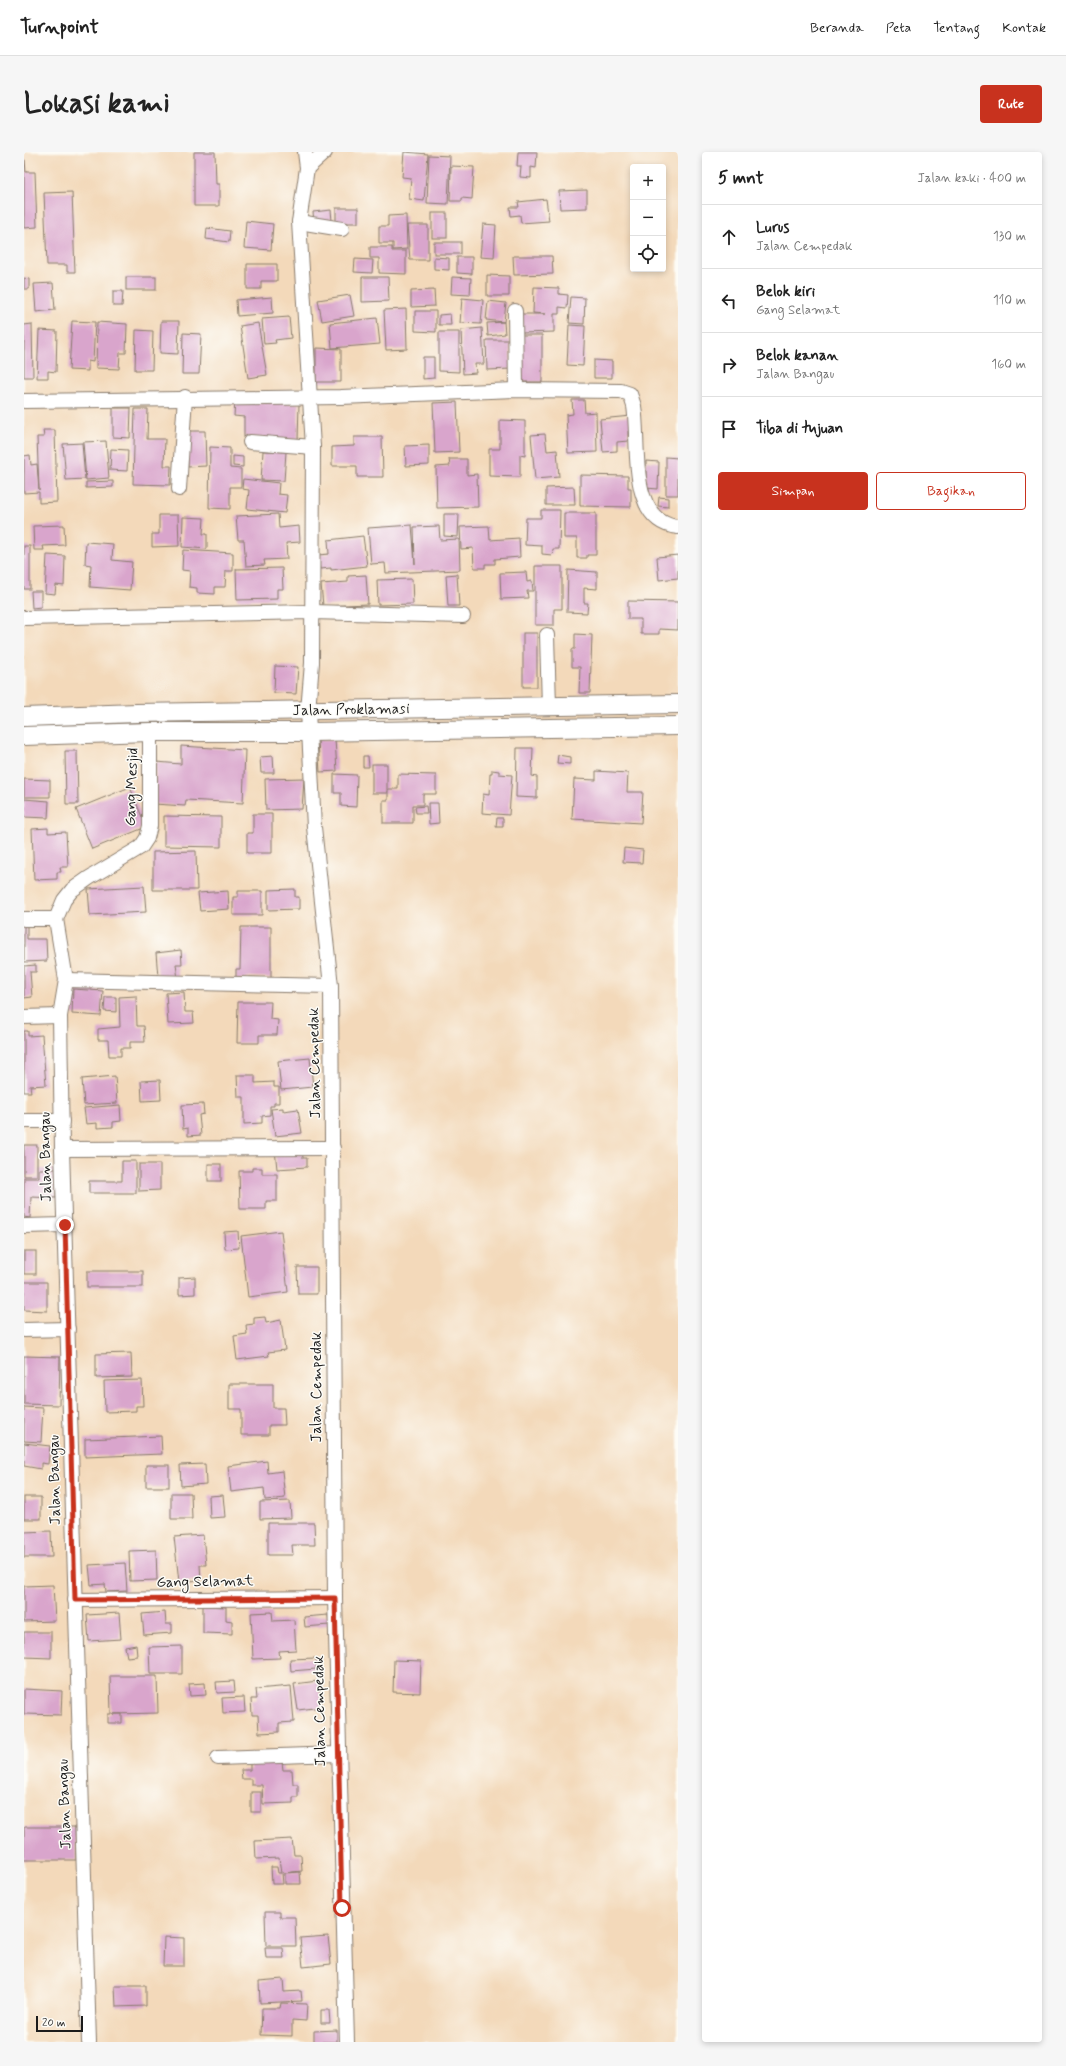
<!DOCTYPE html>
<html lang="id">
<meta charset="utf-8">
<style>
:root{--surface:#fff;--page:#f6f6f6;--text:#222;--muted:#767676;--line:#e0e0e0;--accent:#c8321e}
body{margin:0;font-family:Mynerve,sans-serif;background:var(--page);color:var(--text)}
.controls{position:absolute;right:12px;top:12px;display:grid;overflow:hidden;border-radius:4px;box-shadow:0 2px 6px #0003}
.controls button{width:36px;height:36px;display:grid;place-items:center;padding:0;border:0;border-bottom:1px solid var(--line);background:var(--surface);color:var(--text);font:20px sans-serif}
.scale{position:absolute;left:12px;bottom:10px;width:47px;box-sizing:border-box;padding-left:4px;border:2px solid #1c1c1c;border-top:0;font-size:11px;line-height:14px;white-space:nowrap;color:#1c1c1c;-webkit-text-stroke:3px #fdfcf7;paint-order:stroke}
.stop{position:absolute;width:12px;height:12px;margin:-9px;border:3px solid #c8321e;border-radius:50%;background:#fff}
.stop.end{background:#c8321e;border-color:#fff;box-shadow:0 1px 4px #0008}
.list{margin:0;padding:0;list-style:none}
h2{display:flex;justify-content:space-between;align-items:center;height:52px;margin:0;padding:0 16px;font-size:17px}
h2 small{font-size:13px;font-weight:400;color:var(--muted)}
.list li{display:grid;grid-template-columns:26px 1fr auto;gap:12px;align-items:center;box-sizing:border-box;height:64px;padding:0 16px;border-top:1px solid var(--line)}
.list b{display:block;font-size:15px;white-space:nowrap}
.list p{margin:0;font-size:13px;white-space:nowrap;color:var(--muted)}
.list em{font-size:13px;font-style:normal;color:var(--muted)}
.actions{display:flex;gap:8px;padding:12px 16px}
.actions a{flex:1;padding:9px 0;border:1px solid var(--accent);border-radius:4px;text-align:center;font-size:14px;color:var(--accent)}
.actions .main{background:var(--accent);color:#fff}
.icon{flex:none;width:22px;height:22px;fill:none;stroke:currentColor;stroke-width:2;stroke-linecap:round;stroke-linejoin:round}
.map{position:relative;flex:none;width:654px;height:1890px;overflow:hidden;border-radius:4px}
header{display:flex;align-items:center;gap:24px;box-sizing:border-box;height:56px;padding:0 20px;background:var(--surface);border-bottom:1px solid var(--line)}
header strong{font-size:19px}
nav{display:flex;gap:22px;margin-inline-start:auto;font-size:14px}
.intro{display:flex;align-items:center;justify-content:space-between;box-sizing:border-box;height:96px;padding:0 24px}
h1{margin:0;font-size:28px}
.button{padding:10px 18px;border-radius:4px;background:var(--accent);color:#fff;font-size:14px;font-weight:700}
main{display:flex;gap:24px;padding:0 24px}
aside{flex:1;background:var(--surface);border-radius:4px;box-shadow:0 2px 6px #0003}
.map>svg:first-child{display:block}
</style>
<header>
<strong>Turnpoint</strong>
<nav><a>Beranda</a><a>Peta</a><a>Tentang</a><a>Kontak</a></nav>
</header>
<div class="intro"><h1>Lokasi kami</h1><a class="button">Rute</a></div>
<main>
<div class="map">
<svg width="654" height="1890" viewBox="0 0 654 1890">
<rect width="100%" height="100%" fill="#fdfcf7"/>
<filter id="ink" filterUnits="userSpaceOnUse"><feTurbulence type="fractalNoise" baseFrequency=".025" numOctaves="2"/><feDisplacementMap in="SourceGraphic" scale="8" xChannelSelector="R" yChannelSelector="G"/><feConvolveMatrix kernelMatrix="1 2 1 2 8 2 1 2 1" color-interpolation-filters="sRGB"/></filter>
<filter id="wash" filterUnits="userSpaceOnUse"><feTurbulence type="fractalNoise" baseFrequency=".012" numOctaves="4" result="noise"/><feDisplacementMap in="SourceGraphic" scale="16" xChannelSelector="R" yChannelSelector="G"/><feGaussianBlur stdDeviation="0.9" result="paint"/><feColorMatrix in="noise" values="0 0 0 0 0 0 0 0 0 0 0 0 0 0 0 0 0 1.4 0 .05"/><feComposite in="paint" operator="in"/></filter>
<g filter="url(#wash)">
<rect width="100%" height="100%" fill="#f3d9ba"/>
<g id="blocks">
<!-- building -->
<g fill="#d9a5cc">
<path d="M170,0H191L192,32H195V54H170Z"/>
<path d="M380,0L404,2L400,49L385,47L387,26L378,25Z"/>
<path d="M494,0H513L512,16L507,15V26L496,25L497,14H493Z"/>
<path d="M405,3L426,4L424,52L403,51Z"/>
<path d="M0,8H1L2,20H11L13,75L0,76Z"/>
<path d="M427,14L450,15L448,47L438,46V49H426Z"/>
<path d="M563,38V56L536,57L535,39Z"/>
<path d="M48,40L51,120H43V113H23L20,41Z"/>
<path d="M522,47L525,69L497,71L496,63L487,64L486,55H495L494,50Z"/>
<rect x="312" y="56" width="22" height="15"/>
<path d="M307,58L308,69L290,71L289,60Z"/>
<rect x="408" y="61" width="15" height="25"/>
<path d="M382,63L383,97L369,98V91H355V74H364V64Z"/>
<path d="M222,69L249,72L247,98L220,96Z"/>
<path d="M459,72L472,73L470,106L456,105Z"/>
<path d="M383,73H404V108H386Z"/>
<path d="M183,76L206,79L205,90L182,87Z"/>
<rect x="410" y="90" width="27" height="12"/>
<path d="M346,95H368V99H382V122L355,121V106H346Z"/>
<path d="M489,104H528L529,122L490,123Z"/>
<path d="M410,105L425,106V118L410,117Z"/>
<path d="M433,105H448V122L433,121Z"/>
<path d="M331,107L349,108L348,121L330,120Z"/>
<path d="M223,112H253V129H237V137H223Z"/>
<path d="M463,123L485,124V144H463Z"/>
<rect x="102" y="125" width="30" height="13"/>
<path d="M338,125H364L365,149L338,150Z"/>
<path d="M428,125L447,126L446,143L427,142Z"/>
<path d="M0,126L5,127V137H0Z"/>
<path d="M29,131L31,158L12,160L10,132Z"/>
<path d="M510,135L535,136V142L544,143L543,156L535,155V162H530V180L497,181V162H521L509,161Z"/>
<path d="M410,138L411,154L387,155V139Z"/>
<path d="M89,139H99L98,154H89Z"/>
<path d="M326,143L330,164L298,169L294,148Z"/>
<path d="M248,145L249,161L213,164L212,148Z"/>
<path d="M547,145L561,146L560,172L545,171Z"/>
<path d="M438,146L459,148L457,172L436,171Z"/>
<path d="M464,149L482,151L480,170L462,168Z"/>
<path d="M382,157L383,197L362,198L360,158Z"/>
<path d="M391,159H412V180L391,179Z"/>
<path d="M426,162L427,173H415V163Z"/>
<path d="M265,165L267,186L251,188L252,191L240,192L238,167Z"/>
<path d="M353,166L356,192L308,196L306,171Z"/>
<path d="M48,169L71,170L69,210L64,209V219L45,218Z"/>
<path d="M137,169H155L154,202L136,201Z"/>
<path d="M73,170L103,172L102,201H96L95,217L72,216Z"/>
<path d="M480,170L481,182L464,184L463,171Z"/>
<path d="M234,171L243,223L224,226L216,174Z"/>
<path d="M8,172L9,225H0V173Z"/>
<path d="M545,173L561,174L559,214L543,213Z"/>
<path d="M458,176L460,212H451L452,221L439,222L437,178Z"/>
<path d="M15,178L33,179L32,220L24,219V226H13Z"/>
<path d="M112,178L129,179L128,218H111Z"/>
<path d="M415,180H435V220L415,219Z"/>
<path d="M159,181L177,182L175,222H158Z"/>
<path d="M496,183H518V230H497Z"/>
<path d="M462,188H486L487,217L463,218Z"/>
<path d="M292,196L317,197V230H292Z"/>
<path d="M399,205H410V226L399,227Z"/>
<path d="M570,208L588,209V226H570Z"/>
<path d="M548,248H560L561,261L572,260L573,300L544,301L542,263L549,262Z"/>
<path d="M211,249L275,252L274,288L220,285V265L210,264Z"/>
<path d="M433,250L435,300L411,301L409,251Z"/>
<path d="M89,256H107L106,286L89,285Z"/>
<path d="M111,257H124L123,287H141L140,314H147L146,333L109,332Z"/>
<path d="M607,264L608,279H604V289L593,290V299L579,300L576,267Z"/>
<path d="M476,268L501,269V304L496,303V325L465,324V297H476Z"/>
<path d="M19,278H31L33,350L15,351V340L0,341V304L6,303L7,313L13,312L15,338L13,285H20Z"/>
<path d="M163,279H181L182,314L164,315Z"/>
<path d="M521,282L523,299L533,298L535,325L511,327L507,283Z"/>
<path d="M330,285H358L359,325H333V314H308V295L330,294Z"/>
<path d="M82,289L85,326L62,328L59,290Z"/>
<path d="M58,291L61,327L42,328L39,292Z"/>
<path d="M405,293V313L382,314L381,294Z"/>
<path d="M186,295L206,296V316L217,317V335H206V357L185,356Z"/>
<path d="M87,297L104,298L103,319L86,318Z"/>
<path d="M239,299L262,300L260,329L237,328Z"/>
<path d="M209,304L219,305V315L209,314Z"/>
<path d="M642,305L654,306V343H642Z"/>
<path d="M425,307H443V323L453,322L454,355L413,356L412,315L426,314Z"/>
<path d="M622,309L635,310L634,337L622,336Z"/>
<path d="M556,323L604,324V336H607V355L556,354Z"/>
<path d="M219,327L255,331L254,342L263,343L261,361L223,357L225,338L218,337Z"/>
<path d="M89,329V335L62,336V330Z"/>
<path d="M550,335L551,353H522V336Z"/>
<path d="M635,345L644,346V355L634,354Z"/>
<path d="M517,358H536L535,397H529L528,403L518,402V394L501,393L502,366H517Z"/>
<path d="M540,361H572V403H563V406H553V386H540Z"/>
<path d="M254,362L255,376L275,374L276,390L262,391L263,407L240,408L241,413L222,414L220,388H214L212,364Z"/>
<path d="M420,362H435L434,385L420,384Z"/>
<path d="M135,363H154L155,394L128,395V382H135Z"/>
<path d="M159,365L180,366L179,382H183V397L158,395Z"/>
<path d="M40,373L41,393L19,394L20,398H10L9,374Z"/>
<path d="M388,373L391,412L390,375L415,374L416,388L435,387L436,418L362,421L361,411L347,412L344,376Z"/>
<path d="M465,374L466,388L495,386L496,405L471,407V412H461V416H450L449,396L437,397L436,375Z"/>
<path d="M339,384L343,414L307,418V416L296,417L294,403L305,402L304,388Z"/>
<path d="M62,390L89,392L88,408L108,410L106,438L66,435L67,413L61,412Z"/>
<rect x="0" y="394" width="6" height="43"/>
<path d="M159,398L209,401V419H202L201,435H191V442L173,441V436L165,435L166,419L158,418Z"/>
<path d="M23,403L41,404L40,434L32,433L31,442L21,441Z"/>
<path d="M654,403V426L635,428L633,405Z"/>
<path d="M511,414H538V457H530V473H511Z"/>
<path d="M258,416L259,437H253V447L213,448L212,417Z"/>
<path d="M544,418L573,420V437L560,436V451H564L563,461L543,460Z"/>
<path d="M502,420L503,430L508,429L509,439H503L504,446L477,447L476,421Z"/>
<path d="M433,422L435,454H424L422,423Z"/>
<path d="M342,423L344,452L299,454L297,432L324,430V424Z"/>
<path d="M388,427L389,452L354,453L353,428Z"/>
<path d="M7,439H17V455L8,456Z"/>
<path d="M604,449L654,450V478L635,477V482H617V467H604Z"/>
<rect x="499" y="481" width="14" height="54"/>
<path d="M551,482L568,483L566,541H555L556,515H548V497H551Z"/>
<path d="M251,514L274,515L272,542L250,541Z"/>
<path d="M311,587L313,619L296,620L294,588Z"/>
<path d="M157,594L221,598L219,651L162,648L161,654L130,652L132,610L157,612Z"/>
<path d="M493,596H509L508,624L513,625V646L492,645Z"/>
<path d="M41,599H53L54,652H42Z"/>
<path d="M534,603L546,605V612L533,611Z"/>
<path d="M249,604L250,621H237L236,605Z"/>
<path d="M339,604H344L345,615H339Z"/>
<rect x="348" y="612" width="15" height="29"/>
<path d="M468,618L475,619V622L488,623L485,663L458,661L459,642L465,643L466,622H468Z"/>
<path d="M572,619L604,621L603,640H619L617,671L548,667L550,627L572,628Z"/>
<path d="M310,622L333,623L332,655L317,654V641H310Z"/>
<path d="M374,622L412,623V642H399V653H389V671H359V648H364V637H374Z"/>
<path d="M280,626L278,657L242,658L241,627Z"/>
<path d="M0,627L26,628V645H0Z"/>
<path d="M106,635L122,675L68,697L52,657Z"/>
<path d="M0,647L25,649L24,666L0,665Z"/>
<path d="M404,651H414L415,671L405,672Z"/>
<path d="M402,654L403,661H392L391,655Z"/>
<path d="M229,662H248V701H223V681H229Z"/>
<path d="M140,664L197,665V695L140,694Z"/>
<path d="M473,666H479V675H472Z"/>
<path d="M24,676V681L42,680L44,715H36L37,720H33V727L10,728L8,677Z"/>
<path d="M600,696L619,698L618,711L599,710Z"/>
<path d="M172,699L173,738H129V700Z"/>
<path d="M120,734L122,760L66,763L64,737Z"/>
<path d="M271,737V745H275V757L244,758V738Z"/>
<path d="M204,739L205,757L176,759L174,741Z"/>
<path d="M214,739H238V763H209V745H214Z"/>
<path d="M0,774H3V787H22L23,809L0,810Z"/>
<path d="M217,775H247V826L226,825L212,829V817H216Z"/>
<path d="M157,798L158,812H152L154,827L134,825L132,801Z"/>
<path d="M12,813V820H6L8,845L0,846V814Z"/>
<path d="M49,837L79,839L77,864L48,862Z"/>
<path d="M160,840L161,860H169L170,871L144,872L142,841Z"/>
<path d="M112,844L113,874H120L121,890H106V896H97V904H85L84,888H74V877L96,875L95,845Z"/>
<path d="M81,845H92V860L80,859Z"/>
<path d="M214,850H247L246,867L254,868L253,883H235V891H213Z"/>
<path d="M0,879H4V884L18,883L22,933L6,934L7,940H0Z"/>
<path d="M286,906L289,935L257,938L254,909Z"/>
<path d="M213,923H231V931L250,930V935H255V951H250V954H246V963L238,964V971L220,972V945H214Z"/>
<path d="M91,924L93,951L60,953L58,927Z"/>
<path d="M136,928L137,948L118,949L117,929Z"/>
<path d="M179,952L180,962L175,963L177,983L164,984V976L159,977L158,953Z"/>
<path d="M96,953L97,969L89,970V975L73,976V971L62,972L60,956Z"/>
<path d="M259,956V959L274,957L278,981L251,984L247,957Z"/>
<rect x="0" y="993" width="13" height="31"/>
<path d="M278,996L279,1006H283V1015L253,1017L251,998Z"/>
<path d="M98,1009H112V1041H65V1029H98Z"/>
<path d="M115,1012H136V1038L115,1039Z"/>
<rect x="184" y="1012" width="13" height="17"/>
<path d="M228,1016H238V1022H253V1049H242V1057H216L215,1019H228Z"/>
<path d="M15,1017H33L32,1046L7,1045L6,1066L0,1065V1026H15Z"/>
<path d="M214,1079L215,1096L201,1097L200,1080Z"/>
<path d="M257,1079L264,1140L224,1145L217,1084Z"/>
<rect x="0" y="1099" width="12" height="23"/>
<path d="M273,1115H293V1142H274Z"/>
<rect x="63" y="1119" width="56" height="16"/>
<path d="M171,1125V1142L155,1143V1126Z"/>
<path d="M0,1130H23V1159L0,1158Z"/>
<path d="M241,1165L242,1171L257,1168L261,1198L244,1200L245,1204L213,1208L210,1184L223,1182L222,1173L230,1172V1166Z"/>
<path d="M107,1201L108,1225L72,1226V1202Z"/>
<path d="M0,1204L36,1205L35,1253L0,1252Z"/>
<path d="M118,1228L119,1254H112V1259L81,1260L80,1229Z"/>
<path d="M205,1232H249V1256H260L261,1273H245V1283H217V1257H205Z"/>
<path d="M0,1255L19,1256L17,1290L0,1289Z"/>
<path d="M137,1284L138,1302L61,1305V1287Z"/>
<path d="M0,1291L26,1294L24,1312L17,1311V1317L0,1314Z"/>
<path d="M243,1309L244,1321L258,1319L261,1346L241,1348L240,1336L207,1340L204,1314Z"/>
<path d="M181,1312L182,1332L157,1334L156,1313Z"/>
<rect x="122" y="1313" width="23" height="22"/>
<path d="M147,1341H167L168,1367H147Z"/>
<path d="M199,1343L201,1365L186,1366L185,1344Z"/>
<rect x="0" y="1345" width="17" height="22"/>
<path d="M266,1349L267,1366L236,1367V1350Z"/>
<path d="M244,1371H290L291,1393H268L269,1403H244Z"/>
<path d="M27,1379L28,1405H0V1380Z"/>
<path d="M179,1383L182,1413H176L177,1428L155,1430L150,1385Z"/>
<path d="M132,1398L133,1428L106,1429L105,1399Z"/>
<path d="M101,1411L103,1439L82,1440L81,1432L67,1433L65,1413Z"/>
<path d="M29,1433L31,1469L0,1470V1434Z"/>
<path d="M179,1454L202,1455V1468L208,1469V1482L179,1481Z"/>
<path d="M141,1460L142,1472H148V1481L120,1483L118,1462Z"/>
<path d="M248,1460L249,1469L270,1468L272,1498L255,1499L256,1506L229,1507L227,1461Z"/>
<path d="M95,1461L97,1487L65,1489L63,1463Z"/>
<path d="M304,1463L305,1473L281,1475L280,1465Z"/>
<path d="M0,1480H27V1506L0,1505Z"/>
<path d="M112,1493L113,1504L103,1505L101,1495Z"/>
<path d="M158,1494V1522H126L125,1495Z"/>
<path d="M292,1506V1517L267,1519L266,1507Z"/>
<path d="M370,1508L397,1509L396,1541L369,1540Z"/>
<path d="M86,1524H133L134,1561L89,1562H98V1571H84V1562H87Z"/>
<path d="M210,1529L211,1540L193,1541L192,1530Z"/>
<path d="M294,1529L298,1555L274,1558L270,1532Z"/>
<path d="M181,1531L182,1543L166,1544L165,1532Z"/>
<path d="M267,1534L270,1570L255,1571V1580L235,1581L234,1563H228L227,1547H233L232,1537Z"/>
<path d="M0,1537L38,1539L37,1563L0,1562Z"/>
<path d="M220,1545L221,1560L199,1561L198,1546Z"/>
<path d="M258,1610L259,1618H268L269,1632H274V1645H269V1651L239,1652L238,1633H227V1627H218L217,1618H226V1611Z"/>
<rect x="227" y="1640" width="10" height="20"/>
<path d="M0,1675H51L52,1708H0Z"/>
<path d="M268,1687L270,1703H277L278,1719L258,1721L259,1732H248L247,1715H253L254,1721H257L255,1706L232,1707L231,1689Z"/>
<path d="M276,1720L277,1732H261V1721Z"/>
<path d="M241,1760H256V1765H271L272,1794H242Z"/>
<path d="M304,1784L307,1812L279,1815L276,1786Z"/>
<path d="M140,1785L160,1786V1814H139Z"/>
<path d="M241,1796H259L260,1806H242Z"/>
<path d="M259,1827L260,1840L277,1839L278,1849L236,1851L235,1829Z"/>
<path d="M91,1834H122V1854L92,1855Z"/>
<path d="M257,1851L283,1852L282,1869L268,1868V1884L237,1883L238,1856H256Z"/>
<path d="M297,1858H305L306,1871H297Z"/>
<path d="M313,1878V1890H290V1879Z"/>
</g>
</g>
</g>
<g filter="url(#ink)">
<use href="#blocks" fill-opacity="0" stroke="#887a6b" stroke-width="1"/>
<g fill="none" stroke-linecap="round" stroke-linejoin="round">
<!-- minor casing -->
<g stroke="#887a6b" stroke-width="16">
<g id="minor">
<path d="M281,0L283,16L275,70L289,295L288,511L284,559L290,675L307,834L311,1446L323,1890"/>
<path d="M283,16L301,0"/>
<path d="M275,70L318,77"/>
<path d="M491,159L492,238"/>
<path d="M0,249L317,245L492,238L597,239L606,242L610,254C616,292 603,370 654,375"/>
<path d="M226,290L289,295"/>
<path d="M155,337L161,245"/>
<path d="M0,466L288,460L439,464"/>
<path d="M523,483L525,555"/>
<path d="M0,767H32"/>
<path d="M32,767L42,828L36,864L38,997L65,1890"/>
<path d="M32,767L40,748L48,738L65,726L117,695L123,686L126,674V580"/>
<path d="M42,828L307,834"/>
<path d="M0,865L36,864"/>
<path d="M0,969H38"/>
<path d="M38,997L309,996"/>
<path d="M0,1074L41,1073"/>
<path d="M0,1178L44,1177"/>
<path d="M51,1448L311,1446"/>
<path d="M194,1606L314,1602"/>
</g>
</g>
<!-- tertiary casing -->
<g stroke="#887a6b" stroke-width="20">
<g id="tertiary">
<path d="M0,565L113,561L654,552"/>
<path d="M0,584L126,580H286L654,574"/>
</g>
</g>
<!-- minor -->
<use href="#minor" stroke="#fff" stroke-width="14"/>
<!-- tertiary -->
<use href="#tertiary" stroke="#fff" stroke-width="18"/>
</g>
</g>
<g fill="none" stroke-linecap="round" stroke-linejoin="round" filter="url(#ink)">
<!-- route -->
<path stroke="#c8321e" stroke-width="5" d="M41,1073L51,1448L311,1446L318,1756"/>
</g>
<g text-anchor="middle" dominant-baseline="central" stroke-width="3" stroke-linejoin="round" paint-order="stroke">
<!-- street labels -->
<g font-size="15" fill="#1c1c1c" stroke="#fdfcf7">
<text transform="translate(327 558) rotate(-1)">Jalan Proklamasi</text>
<text transform="translate(108 635) rotate(-88)">Gang Mesjid</text>
<text transform="translate(291 911) rotate(-91)">Jalan Cempedak</text>
<text transform="translate(22 1005) rotate(-91)">Jalan Bangau</text>
<text transform="translate(293 1235) rotate(-90)">Jalan Cempedak</text>
<text transform="translate(31 1328) rotate(-91)">Jalan Bangau</text>
<text transform="translate(181 1430) rotate(-1)">Gang Selamat</text>
<text transform="translate(296 1559) rotate(-91)">Jalan Cempedak</text>
<text transform="translate(41 1652) rotate(-92)">Jalan Bangau</text>
</g>
</g>
</svg>
<div class="controls">
<button>+</button>
<button>−</button>
<button><svg class="icon" aria-label="locate" viewBox="0 0 24 24"><circle cx="12" cy="12" r="6"/><path d="M12 2v4M12 18v4M2 12h4M18 12h4"/></svg></button>
</div>
<div class="scale">20 m</div>
<div class="stop" style="left:318px;top:1756px"></div>
<div class="stop end" style="left:41px;top:1073px"></div>
</div>
<aside>
<h2>5 mnt<small>Jalan kaki · 400 m</small></h2>
<ul class="list">
<li><svg class="icon" aria-label="ahead" viewBox="0 0 24 24"><path d="M12 20V5M6 11l6-6 6 6"/></svg><div><b>Lurus</b><p>Jalan Cempedak</p></div><em>130 m</em></li>
<li><svg class="icon" aria-label="left" viewBox="0 0 24 24"><path d="M17 20v-9H6M10 6l-5 5 5 5"/></svg><div><b>Belok kiri</b><p>Gang Selamat</p></div><em>110 m</em></li>
<li><svg class="icon" aria-label="right" viewBox="0 0 24 24"><path d="M7 20v-9h11M14 6l5 5-5 5"/></svg><div><b>Belok kanan</b><p>Jalan Bangau</p></div><em>160 m</em></li>
<li><svg class="icon" aria-label="arrive" viewBox="0 0 24 24"><path d="M6 21V4h12l-3 4 3 4H6"/></svg><div><b>Tiba di tujuan</b></div></li>
</ul>
<div class="actions"><a class="main">Simpan</a><a>Bagikan</a></div>
</aside>
</main>
